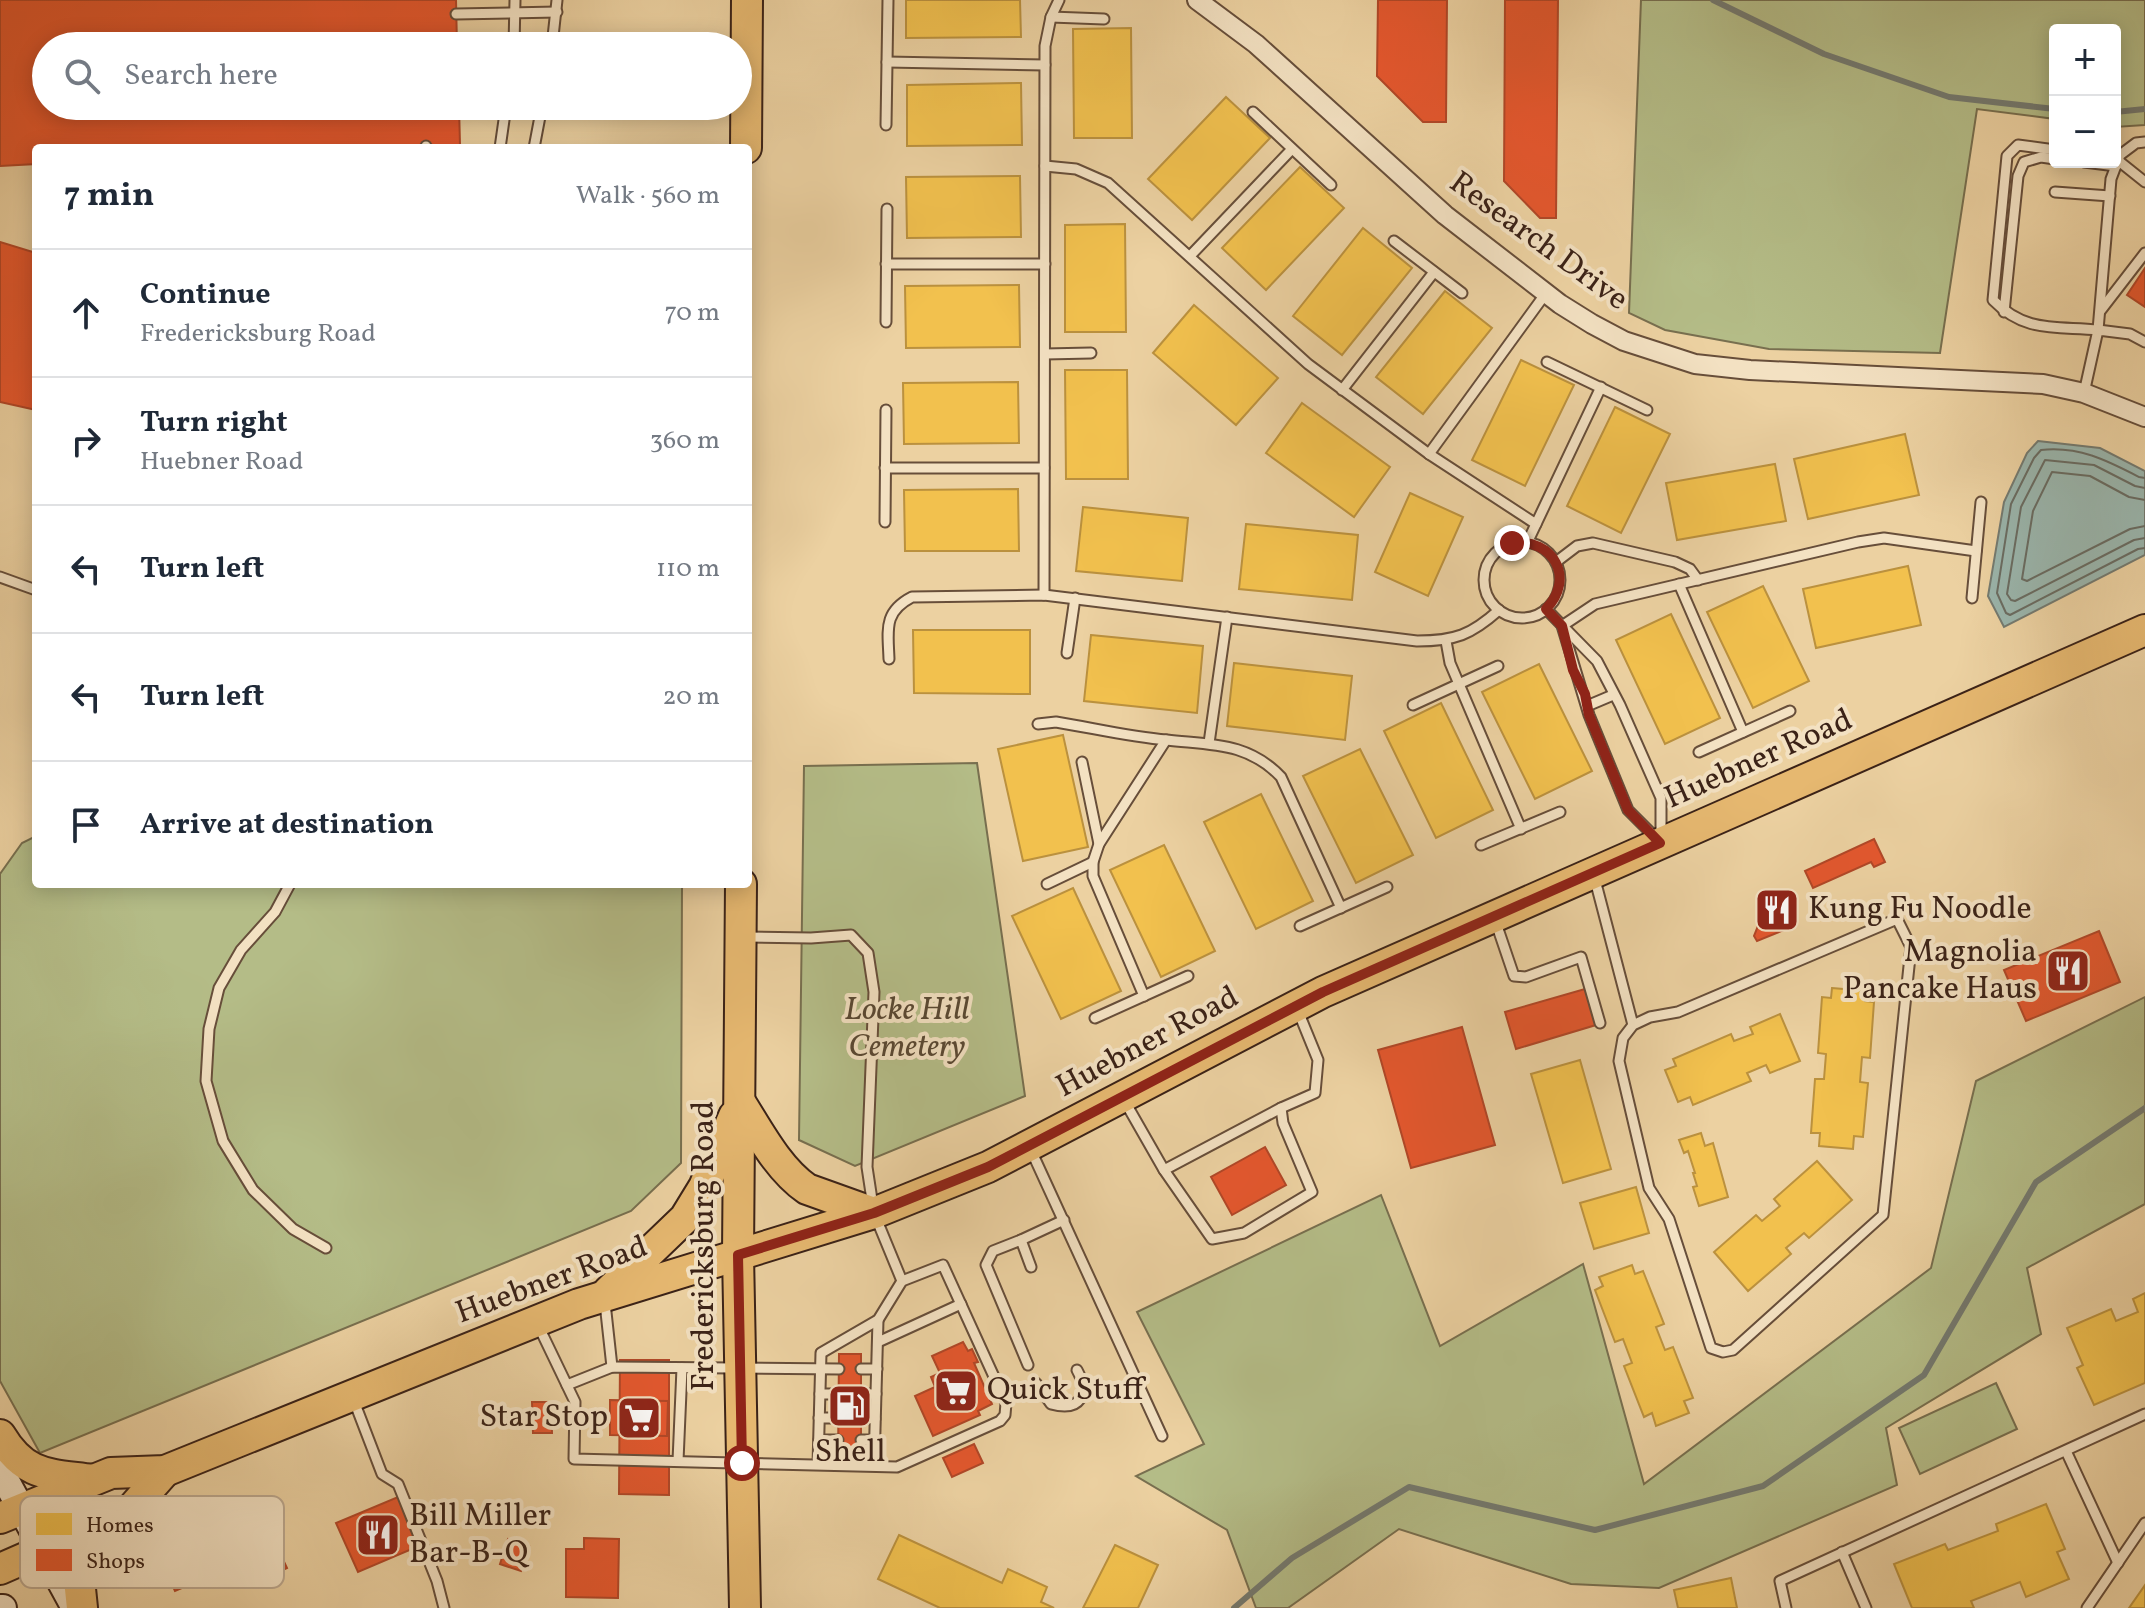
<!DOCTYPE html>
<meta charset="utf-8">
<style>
:root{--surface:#fff;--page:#f6f6f7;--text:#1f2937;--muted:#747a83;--line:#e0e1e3}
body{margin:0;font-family:Vollkorn,serif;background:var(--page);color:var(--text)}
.controls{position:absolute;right:24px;top:24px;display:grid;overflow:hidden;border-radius:8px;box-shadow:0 4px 20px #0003}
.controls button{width:72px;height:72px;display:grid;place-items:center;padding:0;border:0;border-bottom:2px solid var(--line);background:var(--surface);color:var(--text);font:40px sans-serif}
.stop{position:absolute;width:24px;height:24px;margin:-18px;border:6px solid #8f2418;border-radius:50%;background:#fff}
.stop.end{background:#8f2418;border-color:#fff;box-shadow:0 2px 8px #0008}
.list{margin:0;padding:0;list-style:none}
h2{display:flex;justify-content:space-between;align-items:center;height:104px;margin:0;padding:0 32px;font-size:34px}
h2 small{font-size:26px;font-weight:400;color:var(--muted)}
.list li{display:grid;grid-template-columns:52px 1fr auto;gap:24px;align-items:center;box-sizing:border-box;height:128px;padding:0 32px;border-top:2px solid var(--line)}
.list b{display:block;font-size:30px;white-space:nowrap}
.list p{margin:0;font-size:26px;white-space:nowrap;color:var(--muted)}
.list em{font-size:26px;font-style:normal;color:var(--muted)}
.icon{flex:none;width:44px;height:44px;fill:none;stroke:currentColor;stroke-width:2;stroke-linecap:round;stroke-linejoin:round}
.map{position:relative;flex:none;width:2145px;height:1608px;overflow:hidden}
.search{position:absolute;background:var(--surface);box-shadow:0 4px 20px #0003;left:32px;top:32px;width:720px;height:88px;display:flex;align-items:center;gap:20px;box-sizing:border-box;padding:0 28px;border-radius:44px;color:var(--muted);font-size:30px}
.panel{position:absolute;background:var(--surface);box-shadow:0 4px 20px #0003;left:32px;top:144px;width:720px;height:744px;border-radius:8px}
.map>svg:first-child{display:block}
</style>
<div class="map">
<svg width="2145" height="1608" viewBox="0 0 2145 1608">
<rect width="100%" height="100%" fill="#ecd1a1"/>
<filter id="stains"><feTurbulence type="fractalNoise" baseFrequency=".0025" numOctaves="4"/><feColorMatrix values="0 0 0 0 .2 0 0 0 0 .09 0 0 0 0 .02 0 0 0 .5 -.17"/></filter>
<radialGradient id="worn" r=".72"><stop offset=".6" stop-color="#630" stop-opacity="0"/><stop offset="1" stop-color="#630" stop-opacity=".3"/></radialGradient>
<!-- green -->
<g fill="#b4bc87" stroke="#786f4f" stroke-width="2">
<path d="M1641,0H2145V125L2115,127V30H2055V119L1977,109L1940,353L1769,349L1665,330L1629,313Z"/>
<path d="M977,763L1025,1096L855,1166L799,1140L804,766Z"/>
<path d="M36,836V884H682L681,1163L631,1211L40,1453L0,1381V874L22,843Z"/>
<path d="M2145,997V1204L2027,1268L2041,1334L1886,1428L1897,1485L1659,1588L1571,1584L1399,1529L1288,1608H1256L1227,1530L1136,1476L1204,1444L1137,1312L1381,1195L1440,1346L1583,1264L1644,1484L1931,1268L1976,1081Z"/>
<path d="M1996,1383L2017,1429L1920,1474L1899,1428Z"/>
</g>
<!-- water -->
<path fill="#9ab5ac" stroke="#747a70" stroke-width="2" d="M2038,441L2100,448L2145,471V555L2004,627L1988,596L2004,502L2027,453Z"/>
<!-- homes -->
<g fill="#f2c14e" stroke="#bb913e" stroke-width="2">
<path d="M906,0H1020L1021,37L906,38Z"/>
<path d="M1131,28L1132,138H1074L1073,29Z"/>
<path d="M1021,83L1022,145L907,146V85Z"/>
<path d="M1226,97L1270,138L1192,220L1148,179Z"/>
<path d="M1300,167L1344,208L1266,290L1222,248Z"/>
<path d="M1020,176L1021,237L907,238L906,177Z"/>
<path d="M1125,224L1126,332H1065V225Z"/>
<path d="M1363,228L1412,268L1342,355L1293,316Z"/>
<path d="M1019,285L1020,347L906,348L905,286Z"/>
<path d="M1445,291L1492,328L1423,414L1376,377Z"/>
<path d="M1194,305L1278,378L1236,425L1153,353Z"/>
<path d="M1521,360L1574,385L1525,486L1472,460Z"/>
<path d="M1065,370H1127L1128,479H1066Z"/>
<path d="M1018,382L1019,443L904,444L903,383Z"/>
<path d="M1302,403L1390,467L1354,517L1266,453Z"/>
<path d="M1615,407L1670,434L1621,533L1567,506Z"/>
<path d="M1905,434L1919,495L1808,519L1794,459Z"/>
<path d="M1775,464L1786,521L1677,540L1666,483Z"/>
<path d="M1018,489L1019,551H905L904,490Z"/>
<path d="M1410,493L1463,517L1428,596L1375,572Z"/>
<path d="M1083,507L1188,518L1182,581L1076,571Z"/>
<path d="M1246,524L1358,535L1352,600L1239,589Z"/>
<path d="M1908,566L1921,625L1816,648L1803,589Z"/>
<path d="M1763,586L1809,681L1753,708L1707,612Z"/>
<path d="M1671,614L1720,718L1665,744L1616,640Z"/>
<path d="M913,630H1030V694L914,693Z"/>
<path d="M1091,635L1203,646L1197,713L1084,701Z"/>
<path d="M1234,663L1352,676L1345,740L1227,726Z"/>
<path d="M1539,664L1592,771L1535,799L1482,692Z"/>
<path d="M1441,703L1493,810L1436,838L1384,731Z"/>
<path d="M1063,735L1088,847L1023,861L998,749Z"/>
<path d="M1360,749L1413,855L1356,883L1303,776Z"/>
<path d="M1261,794L1313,901L1256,929L1204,822Z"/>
<path d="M1164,845L1215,951L1161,977L1110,870Z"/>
<path d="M1073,888L1121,991L1061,1019L1012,916Z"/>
<path d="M1832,988L1866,991L1865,1001L1874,1002L1870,1058L1862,1057L1860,1082L1868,1083L1863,1137L1854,1136L1853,1149L1819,1146L1820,1133H1811L1815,1079H1824L1826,1054L1818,1053L1822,997L1831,998Z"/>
<path d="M1780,1014L1800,1061L1770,1073L1766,1065L1747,1073L1751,1081L1693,1105L1690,1097L1678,1102L1665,1070L1676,1066L1673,1059L1731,1034L1734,1041L1753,1034L1750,1027Z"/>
<path d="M1580,1060L1611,1169L1563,1183L1531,1074Z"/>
<path d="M1701,1133L1705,1146L1713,1143L1728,1197L1699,1206L1693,1187L1697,1186L1693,1173H1695L1688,1151L1684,1153L1679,1140Z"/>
<path d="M1817,1161L1852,1200L1809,1238L1804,1233L1786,1248L1791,1254L1748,1291L1714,1252L1756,1215L1762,1221L1780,1206L1774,1199Z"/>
<path d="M1636,1187L1649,1233L1594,1249L1580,1203Z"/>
<path d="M1632,1265L1635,1274L1643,1271L1664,1324L1656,1327L1665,1350L1673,1347L1693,1398L1684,1401L1689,1413L1656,1426L1652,1413L1644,1417L1624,1366L1632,1363L1623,1339L1615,1342L1595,1290L1603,1286L1599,1277Z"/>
<path d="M2145,1293V1383L2094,1405L2077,1368L2083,1365L2067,1328L2111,1309L2116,1321L2138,1312L2133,1299Z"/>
<path d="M2046,1504L2065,1549L2057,1552L2069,1579L2026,1597L2020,1582L1971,1601L1974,1608H1912L1894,1564L1945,1544L1948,1550L1998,1531L1996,1524Z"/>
<path d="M899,1535L1002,1583L1008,1569L1047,1587L1041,1602L1054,1608H940L878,1579Z"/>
<path d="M1115,1545L1158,1565L1138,1608H1083Z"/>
<path d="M1731,1578L1737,1608H1678L1674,1590Z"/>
<path d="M2145,1585V1608H2129Z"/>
</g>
<!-- shops -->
<g fill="#e4572e" stroke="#b14727" stroke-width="2">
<path d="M0,0H456L457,46H46V106H459L460,145L390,148H36V164L0,166Z"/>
<path d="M1378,0H1447L1446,122H1423L1377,76Z"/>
<path d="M1505,0H1558L1556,218H1540L1504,181Z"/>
<path d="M0,242L36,253V410L0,402Z"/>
<path d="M2145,268V307L2127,295Z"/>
<path d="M1874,839L1885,862L1874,867L1871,862L1813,888L1805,871Z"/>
<path d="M1781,891L1796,925L1757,941L1754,936L1770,896Z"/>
<path d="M2099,931L2120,982L2026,1021L2004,970Z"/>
<path d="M1585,989L1596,1025L1516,1049L1505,1012Z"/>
<path d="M1462,1027L1495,1145L1411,1168L1378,1050Z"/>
<path d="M1265,1147L1286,1185L1232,1215L1211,1177Z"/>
<path d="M963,1342L968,1351L972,1349L978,1362L974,1363L992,1404L978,1411L980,1415L933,1436L915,1396L935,1387L931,1377L940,1373L932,1356Z"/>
<path d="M839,1354H861V1460H838Z"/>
<path d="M620,1360H669V1495L619,1494Z"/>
<path d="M610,1400L668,1401L667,1436L610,1435Z"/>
<path d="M532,1402H551L552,1433H533Z"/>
<path d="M974,1444L983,1463L952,1477L943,1458Z"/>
<path d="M398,1497L419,1546L358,1572L336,1523Z"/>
<path d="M228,1528L243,1562L175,1591L160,1558Z"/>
<path d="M270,1532L287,1568L270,1576L269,1572L264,1574L256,1556L261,1554L254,1539Z"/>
<path d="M584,1538L619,1539L618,1598L566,1597V1549H584Z"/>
<path d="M508,1539L529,1546L521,1571L500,1564Z"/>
</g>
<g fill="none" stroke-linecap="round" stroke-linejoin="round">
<!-- shore -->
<g stroke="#6a6c62" stroke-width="2">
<path d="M2145,478L2139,477C2106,460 2079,446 2041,450L2034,458L2011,504L1997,593L2006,613L2010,615L2138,549L2145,548"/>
<path d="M2145,488L2135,486L2094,465L2045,460L2021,507L2007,594L2011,600L2015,601L2134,540L2145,538"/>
<path d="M2145,500L2129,497L2090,476L2052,472L2033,511L2022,579L2027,581L2130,529L2145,526"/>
</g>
<!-- stream -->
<g stroke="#747a70" stroke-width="6">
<path d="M1713,0L1824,54L1949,97L2055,109"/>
<path d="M2115,112L2145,109"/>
<path d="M1234,1608L1292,1558L1409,1487L1595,1530L1763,1486L1924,1375L2036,1182L2145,1108"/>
</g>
<!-- lane casing -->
<g stroke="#674e3a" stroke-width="13">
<g id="lane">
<path d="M456,14L557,12"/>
<path d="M1051,17L1104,19"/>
<path d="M514,46L515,0"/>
<path d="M552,46L557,0"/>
<path d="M887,62L1045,65"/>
<path d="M1253,112L1331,185"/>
<path d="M886,125L888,0"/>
<path d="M426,146V148"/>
<path d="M500,148L506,106"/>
<path d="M534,148L542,106"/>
<path d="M2055,150L2018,145L2007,156L1993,300C2025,333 2055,326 2098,330L2111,179L2120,155L2136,143L2145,142"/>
<path d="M2115,158L2145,182"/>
<path d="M2084,162L2116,166"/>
<path d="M1045,166L1076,169L1108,183L1308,364L1429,454L1536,524"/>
<path d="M2055,192L2110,196"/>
<path d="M1394,241L1462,293"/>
<path d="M1190,256L1292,149"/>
<path d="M886,264H1045"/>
<path d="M2101,310L2145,253"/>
<path d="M2004,312L2018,176L2024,162L2041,157L2055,159"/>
<path d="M886,322L887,209"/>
<path d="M1045,354L1091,353"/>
<path d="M1547,362L1647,410"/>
<path d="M1342,390L1434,272"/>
<path d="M2084,393L2098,330L2130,334L2145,342"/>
<path d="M1429,454L1546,293"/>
<path d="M885,468H1044"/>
<path d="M885,522L886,410"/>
<circle cx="1522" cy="580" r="38"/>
<path d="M1527,543L1601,387"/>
<path d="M1556,562L1577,546L1593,543L1675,562L1690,569L1698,580"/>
<path d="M0,577L36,590"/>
<path d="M1679,584L1743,732"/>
<path d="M1044,595L1045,46L1051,17L1059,0"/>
<path d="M1972,598L1981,502"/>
<path d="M1546,609L1597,661L1620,705L1661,798V839"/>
<path d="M1562,626L1595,604L1858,542L1884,538L1976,551"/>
<path d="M1563,629L1589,715L1628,810L1657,839"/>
<path d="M1446,641L1450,663L1521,829"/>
<path d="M1067,653L1075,598"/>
<path d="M889,659C888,630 883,612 912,597L1044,595L1417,641C1455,641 1471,635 1499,610"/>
<path d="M1413,705L1498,666"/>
<path d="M1587,706L1613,695"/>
<path d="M1038,724L1056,722C1093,728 1130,737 1167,740C1211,745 1248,742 1281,777L1341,908"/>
<path d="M1209,743L1227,617"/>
<path d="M1699,752L1790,711"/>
<path d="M1082,762L1099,844"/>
<path d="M1481,845L1560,812"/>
<path d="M1594,876L1633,1025L1623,1038L1619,1061L1649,1188L1669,1219L1711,1348L1723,1352L1733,1350L1883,1215L1911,947L1897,919L1678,1012L1650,1017L1633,1025"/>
<path d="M290,884L275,912L241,950L219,988L209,1029L206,1081L223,1141L253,1190L293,1229L326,1248"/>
<path d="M1047,884L1093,862"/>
<path d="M1495,920L1514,976L1526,977L1581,957L1600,1023"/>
<path d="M1300,926L1387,887"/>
<path d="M747,937L811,938L851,935L868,953L874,992L867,1167L874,1213L902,1281"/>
<path d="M1144,996L1093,876V862L1099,844L1166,740"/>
<path d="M1095,1018L1188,976"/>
<path d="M1124,1100L1164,1170L1212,1239L1244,1233L1312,1192L1283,1123L1281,1108L1315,1093L1318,1060L1298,1011"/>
<path d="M1030,1148L1162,1436"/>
<path d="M1164,1170L1281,1108"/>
<path d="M1021,1240L1064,1220"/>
<path d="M605,1303L612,1367"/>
<path d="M538,1325L575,1402L574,1459L897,1467L1000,1421L1005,1415L1006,1403L943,1265L902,1281L878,1320L821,1353L818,1465"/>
<path d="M878,1342L961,1304"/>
<path d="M1028,1365L986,1265L993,1251L1021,1240L1031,1267"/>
<path d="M861,1369H877"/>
<path d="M1036,1383L1051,1404C1081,1412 1090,1394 1077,1370"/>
<path d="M567,1385L612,1367L839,1369"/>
<path d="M820,1394H839"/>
<path d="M861,1394H876"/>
<path d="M354,1401L382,1474L398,1484L437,1581L444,1608"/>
<path d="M819,1418H839"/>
<path d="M861,1418L875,1419"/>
<path d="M819,1440H838"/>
<path d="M861,1440H874"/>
<path d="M2066,1451L2118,1563"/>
<path d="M678,1461L682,1368"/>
<path d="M874,1465L878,1320"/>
<path d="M1842,1552L1866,1608"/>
<path d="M1786,1608L1780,1581L2145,1414"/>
<path d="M2087,1608L2145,1523"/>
</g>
</g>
<!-- street casing -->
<g stroke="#674e3a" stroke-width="22">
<path id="street" d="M1197,0L1256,44L1445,215L1560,304L1592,324L1624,341L1695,364L1750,370L2043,384L2084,393L2145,417"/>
</g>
<!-- secondary casing -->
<g stroke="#3b2217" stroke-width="30">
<g id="secondary">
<path d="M0,1470L75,1608"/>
<path d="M0,1608H3"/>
</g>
</g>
<!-- primary casing -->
<g stroke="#3b2217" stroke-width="34">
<g id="primary">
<path d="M746,148L747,0"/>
<path d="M741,884L738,1255L745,1608"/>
<path d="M740,1102C759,1132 778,1169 807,1189L874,1213"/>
<path d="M608,1292L685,1218L704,1187L734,1116"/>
<path d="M0,1435C25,1477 49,1474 92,1480"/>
<path d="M0,1518L111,1473L165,1471L579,1304L874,1213L988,1167L1323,992L2145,630"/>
<path d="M0,1569L128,1513L165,1471"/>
<path d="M82,1608L79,1579L102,1526"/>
</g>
</g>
<!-- lane -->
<use href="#lane" stroke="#f3e1c2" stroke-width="9"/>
<!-- street -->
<use href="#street" stroke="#f3e1c2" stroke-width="18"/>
<!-- secondary -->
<use href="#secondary" stroke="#f3e1c2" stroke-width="26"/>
<!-- primary -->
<use href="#primary" stroke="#e6b870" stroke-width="30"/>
</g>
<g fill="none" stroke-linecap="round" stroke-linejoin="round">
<!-- route -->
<path stroke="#8f2418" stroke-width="10" d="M742,1463L738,1255L874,1213L988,1167L1323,992L1660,843L1628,810L1589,715L1585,694L1573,670L1562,626L1546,609C1576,578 1553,538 1512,543"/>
</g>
<!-- icons -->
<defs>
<g id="restaurant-square" transform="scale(2.3)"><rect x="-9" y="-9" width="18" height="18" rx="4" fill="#8f2418" stroke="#f3e1c2"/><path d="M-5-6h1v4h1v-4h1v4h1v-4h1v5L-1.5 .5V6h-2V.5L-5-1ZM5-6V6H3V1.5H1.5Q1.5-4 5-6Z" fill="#fff"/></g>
<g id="supermarket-square" transform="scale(2.3)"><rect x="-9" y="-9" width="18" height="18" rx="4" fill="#8f2418" stroke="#f3e1c2"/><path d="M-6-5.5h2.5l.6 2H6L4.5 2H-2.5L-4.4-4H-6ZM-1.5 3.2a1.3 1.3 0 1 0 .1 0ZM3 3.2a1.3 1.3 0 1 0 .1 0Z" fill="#fff"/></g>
<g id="fuel-square" transform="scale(2.3)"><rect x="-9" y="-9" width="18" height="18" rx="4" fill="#8f2418" stroke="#f3e1c2"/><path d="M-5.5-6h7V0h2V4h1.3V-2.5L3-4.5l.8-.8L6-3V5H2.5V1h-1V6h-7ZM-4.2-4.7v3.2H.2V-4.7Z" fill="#fff"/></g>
</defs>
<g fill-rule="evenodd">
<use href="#restaurant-square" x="1777" y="910"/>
<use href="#restaurant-square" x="2068" y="971"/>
<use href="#supermarket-square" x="956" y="1391"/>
<use href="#fuel-square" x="850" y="1406"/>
<use href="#supermarket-square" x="639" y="1418"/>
<use href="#restaurant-square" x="378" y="1535"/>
</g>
<g text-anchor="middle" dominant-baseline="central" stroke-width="8" stroke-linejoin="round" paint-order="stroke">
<!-- street labels -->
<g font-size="32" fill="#3b2217" stroke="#f3e1c2">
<text transform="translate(1538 242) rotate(36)">Research Drive</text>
<text transform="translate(1759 760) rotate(-24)">Huebner Road</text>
<text transform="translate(1148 1043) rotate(-28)">Huebner Road</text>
<text transform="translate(705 1246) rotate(-90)">Fredericksburg Road</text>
<text transform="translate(552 1281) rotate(-20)">Huebner Road</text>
</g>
<!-- poi labels -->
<g font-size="32" fill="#3b2217" stroke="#f3e1c2" text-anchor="start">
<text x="1808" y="910">Kung Fu Noodle</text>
<text x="2037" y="953" text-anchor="end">Magnolia<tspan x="2037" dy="37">Pancake Haus</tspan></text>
<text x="987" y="1391">Quick Stuff</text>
<text x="608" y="1418" text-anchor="end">Star Stop</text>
<text x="850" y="1453" text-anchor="middle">Shell</text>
<text x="409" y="1517">Bill Miller<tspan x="409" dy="37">Bar-B-Q</tspan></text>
</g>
<!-- park labels -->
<g font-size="32" font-style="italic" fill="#594833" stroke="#f3e1c2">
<text x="907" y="1011">Locke Hill<tspan x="907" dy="37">Cemetery</tspan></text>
</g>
</g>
<!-- legend -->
<rect x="20" y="1496" width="264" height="92" rx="12" fill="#f3e1c2" stroke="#bca88f" stroke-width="2"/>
<rect x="36" y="1513" width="36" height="22" fill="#f2c14e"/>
<rect x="36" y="1549" width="36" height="22" fill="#e4572e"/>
<g font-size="22" fill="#3b2217">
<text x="86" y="1532">Homes</text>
<text x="86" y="1568">Shops</text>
</g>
<rect width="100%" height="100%" filter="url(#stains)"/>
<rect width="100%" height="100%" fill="url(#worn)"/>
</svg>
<div class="controls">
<button>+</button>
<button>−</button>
</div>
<div class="stop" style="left:742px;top:1463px"></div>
<div class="stop end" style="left:1512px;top:543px"></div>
<div class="search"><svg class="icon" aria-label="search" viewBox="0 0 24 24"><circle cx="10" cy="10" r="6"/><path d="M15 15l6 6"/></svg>Search here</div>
<section class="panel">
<h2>7 min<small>Walk · 560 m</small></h2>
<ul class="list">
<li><svg class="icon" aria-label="ahead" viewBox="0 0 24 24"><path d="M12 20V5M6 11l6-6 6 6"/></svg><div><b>Continue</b><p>Fredericksburg Road</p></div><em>70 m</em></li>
<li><svg class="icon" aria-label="right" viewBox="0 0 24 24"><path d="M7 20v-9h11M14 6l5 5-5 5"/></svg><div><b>Turn right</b><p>Huebner Road</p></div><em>360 m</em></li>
<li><svg class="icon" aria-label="left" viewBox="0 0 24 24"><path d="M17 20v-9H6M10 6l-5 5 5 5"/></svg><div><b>Turn left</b></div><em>110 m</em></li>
<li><svg class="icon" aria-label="left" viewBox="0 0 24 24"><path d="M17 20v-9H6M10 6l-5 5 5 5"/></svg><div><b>Turn left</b></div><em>20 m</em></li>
<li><svg class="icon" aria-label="arrive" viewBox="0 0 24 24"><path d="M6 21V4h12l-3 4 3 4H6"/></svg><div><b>Arrive at destination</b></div></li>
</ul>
</section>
</div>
